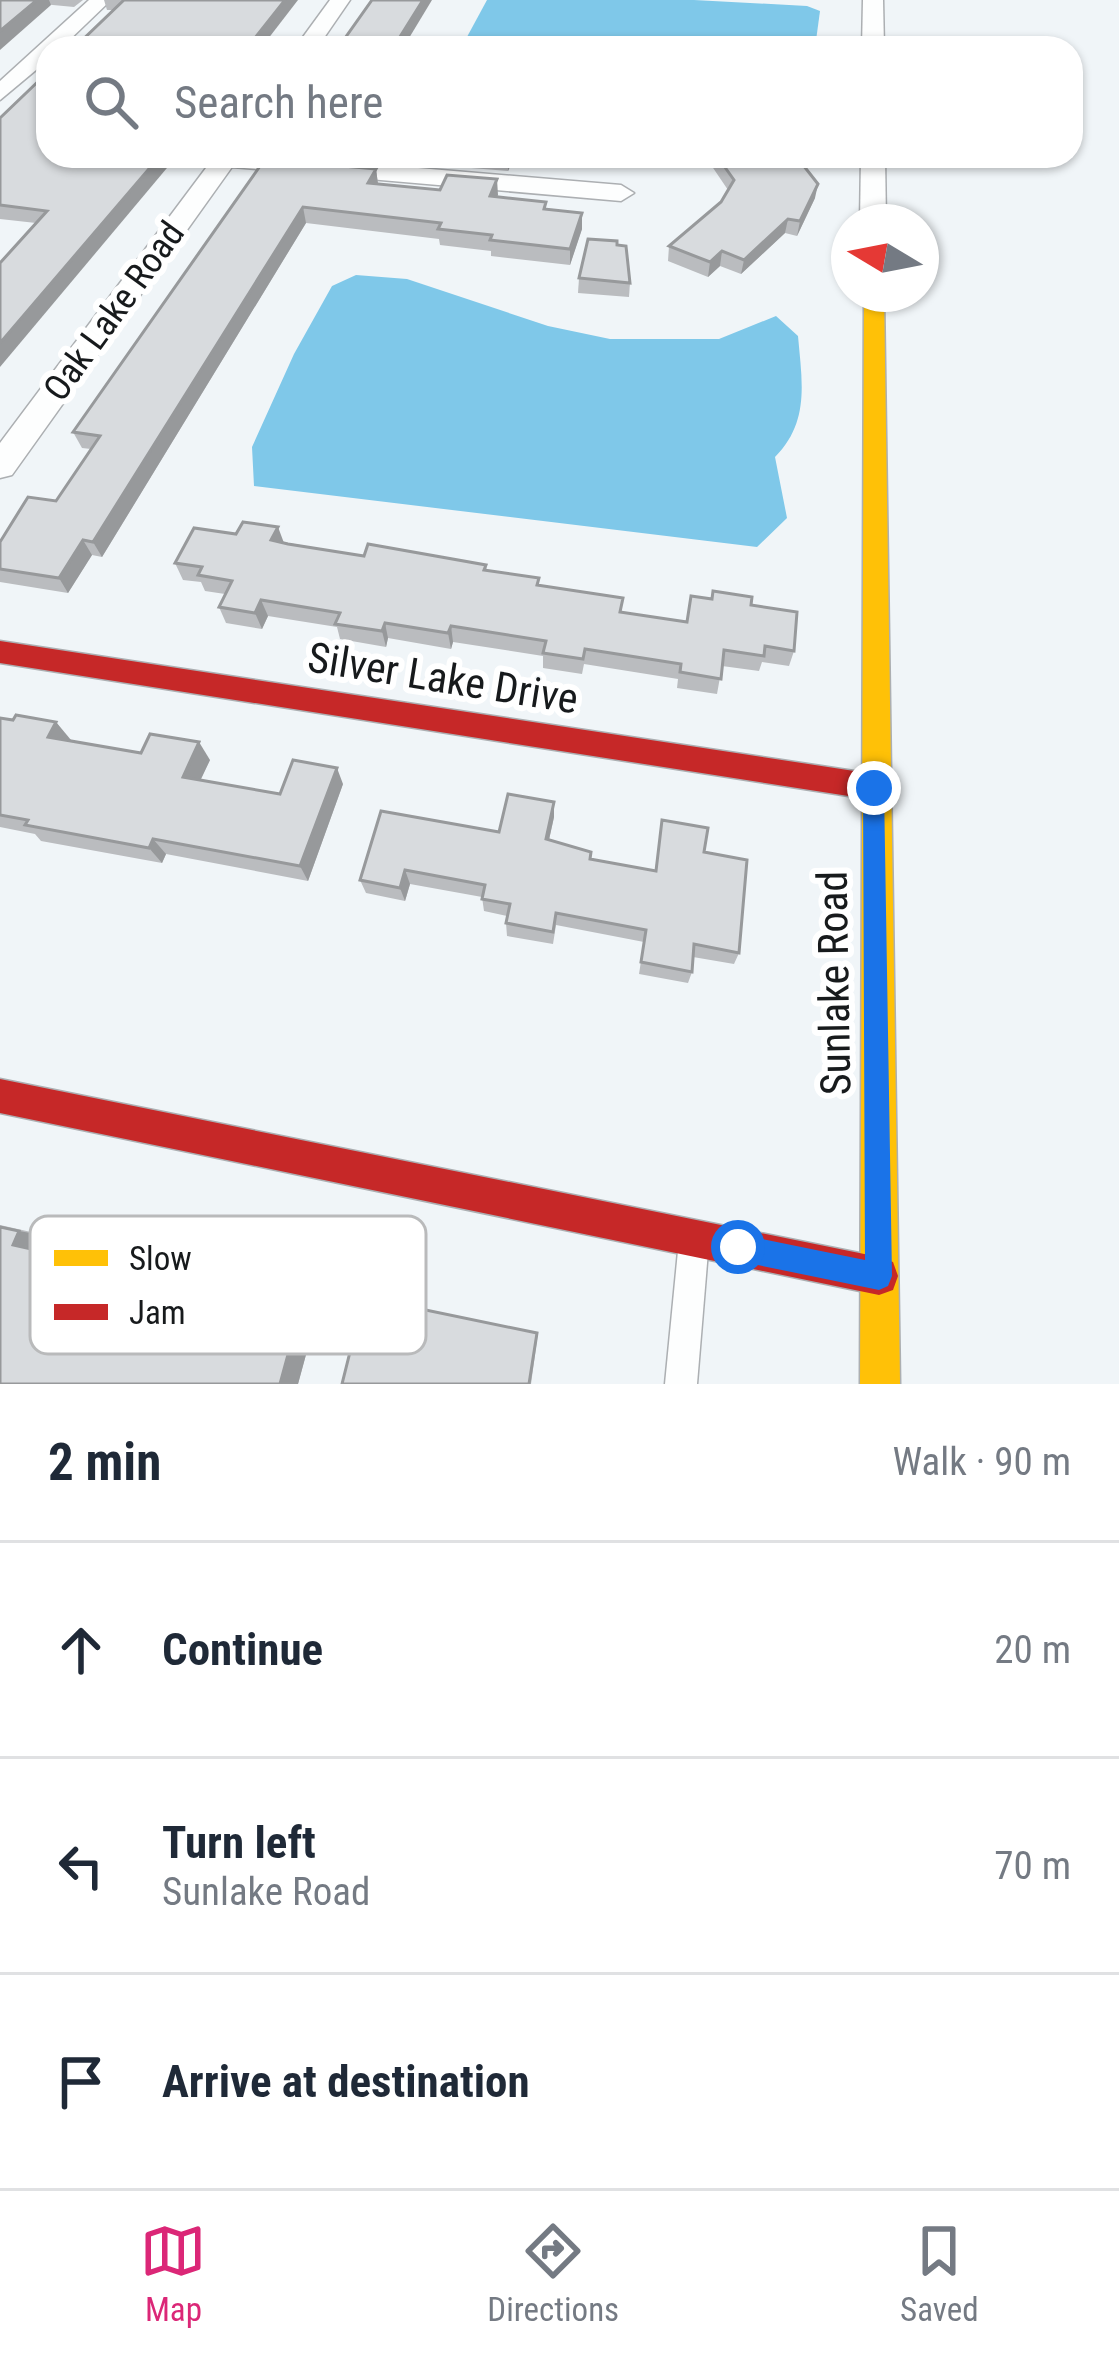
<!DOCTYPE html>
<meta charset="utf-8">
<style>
:root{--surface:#fff;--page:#f6f6f7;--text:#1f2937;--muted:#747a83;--line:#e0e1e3;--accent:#db2777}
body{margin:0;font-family:"Roboto Condensed",sans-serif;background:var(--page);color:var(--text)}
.compass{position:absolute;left:831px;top:204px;width:108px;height:108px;border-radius:50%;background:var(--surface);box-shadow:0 3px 9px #0004;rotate:280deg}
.stop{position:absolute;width:36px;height:36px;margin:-27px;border:9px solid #1a73e8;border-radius:50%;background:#fff}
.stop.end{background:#1a73e8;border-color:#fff;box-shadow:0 3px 12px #0008}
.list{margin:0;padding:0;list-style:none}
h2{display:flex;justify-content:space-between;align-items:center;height:156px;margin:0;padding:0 48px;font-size:51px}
h2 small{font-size:39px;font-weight:400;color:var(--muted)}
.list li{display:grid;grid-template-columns:78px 1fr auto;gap:36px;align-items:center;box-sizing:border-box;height:216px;padding:0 48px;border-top:3px solid var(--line)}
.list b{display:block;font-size:45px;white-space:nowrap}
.list p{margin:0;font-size:39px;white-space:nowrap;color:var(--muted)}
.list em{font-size:39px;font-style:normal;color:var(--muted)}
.icon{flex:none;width:66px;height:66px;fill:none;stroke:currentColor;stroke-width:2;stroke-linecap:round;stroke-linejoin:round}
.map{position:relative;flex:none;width:1119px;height:1384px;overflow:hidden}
.search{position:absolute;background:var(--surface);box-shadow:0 3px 9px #0004;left:36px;right:36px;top:36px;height:132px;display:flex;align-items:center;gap:30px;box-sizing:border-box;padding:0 42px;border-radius:36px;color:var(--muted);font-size:45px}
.sheet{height:804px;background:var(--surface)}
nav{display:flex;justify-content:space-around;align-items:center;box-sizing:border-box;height:168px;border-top:3px solid var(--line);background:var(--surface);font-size:33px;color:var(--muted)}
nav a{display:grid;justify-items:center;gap:6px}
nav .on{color:var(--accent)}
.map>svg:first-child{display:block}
</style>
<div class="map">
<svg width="1119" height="1384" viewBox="0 0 1119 1384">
<rect width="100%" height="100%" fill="#f0f5f8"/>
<!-- water -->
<g fill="#7fc8e9">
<path d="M487,0H694L807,6L820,11L815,48H461Z"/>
<path d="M356,275L407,279L548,326L610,339H719L776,316L798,336C802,382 810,422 775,457L787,518L757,547L254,486L252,447L294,354L332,286Z"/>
</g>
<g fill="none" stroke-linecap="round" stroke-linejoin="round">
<!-- lane casing -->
<g stroke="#acafb2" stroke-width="3">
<path id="lane" d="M693,1236L703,1241L708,1251L697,1384H665L678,1251L683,1241Z"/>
</g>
<!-- street casing -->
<g stroke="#acafb2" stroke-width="3">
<g id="street">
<path d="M89,0H111L61,48H48V60L0,100V81Z"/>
<path d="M330,0H350L317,48H295Z"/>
<path d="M863,0H883L884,48H862Z"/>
<path d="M215,156H276L621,185L634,193L621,201L232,167L12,475L0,478V443Z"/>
<path d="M861,156H885L886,222H860Z"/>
</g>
</g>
<!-- slow casing -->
<g stroke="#acafb2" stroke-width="3">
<path id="slow" d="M864,294H884L900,1384H860Z"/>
</g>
<!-- jam casing -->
<g stroke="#acafb2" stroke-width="3">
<g id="jam">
<path d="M0,641L874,774L884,778L888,787L884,796L874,800L0,663Z"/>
<path d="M0,1079L879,1257L893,1262L898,1276L893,1290L879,1295L0,1113Z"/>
</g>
</g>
<!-- lane -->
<use href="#lane" fill="#fdfefe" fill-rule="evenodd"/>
<!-- street -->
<use href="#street" fill="#fdfefe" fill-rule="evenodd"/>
<!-- slow -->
<use href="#slow" fill="#ffc107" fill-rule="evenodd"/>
<!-- jam -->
<use href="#jam" fill="#c62828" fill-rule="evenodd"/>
</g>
<!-- wall -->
<g fill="#babcbf">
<path d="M0,0H83L74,7Z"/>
<path d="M104,0H298L113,10H107Z"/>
<path d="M0,118L177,156L36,223L0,219Z"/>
<path d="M330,156H394L391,161Z"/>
<path d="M458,156H515L508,171L459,167Z"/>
<path d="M705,156H796L815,198L797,236L785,233L741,274L720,266L708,277L668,261L669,246L721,202L728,190Z"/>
<path d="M265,159L376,169L378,184L440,190L497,179V197L546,209L582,213V229L570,265L491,256V251L440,245L439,239L306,223L102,557L92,555L68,593L0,582V542L56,501L91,449L82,448L73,432Z"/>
<path d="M617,245L630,283L629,297L578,293L579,278Z"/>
<path d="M236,534L364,556L486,565L487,570L539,578V586L622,612L686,622L751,605L794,651L789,666L762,662L759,671L722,666L717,694L677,688L678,679L584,664L582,674L543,668V656L453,642L451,649L388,638L386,647L340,639L337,627L268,616L262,629L226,623L219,607L225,594L205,591L201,582L183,580L175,563Z"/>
<path d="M0,718L56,722L70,741L141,753L210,760L200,780L280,794L343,784L308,881L166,854L162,863L41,841L35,834L0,827Z"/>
<path d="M554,802V817L549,840L590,859L655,871L662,820L704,852L739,953L734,964L693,957L692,972L688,983L639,974L644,942L556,925L553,944L507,936L506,923L507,916L484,911L482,897L410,884L405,901L366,893L360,880L499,832Z"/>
<path d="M0,1225L53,1237L48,1250L262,1299L254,1327L310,1340L298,1384H0Z"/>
<path d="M392,1303L538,1333L531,1384H342L354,1336H367L383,1340Z"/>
</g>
<!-- shaded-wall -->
<g fill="#97999b">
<path d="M37,0H49L51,5L0,50V31Z"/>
<path d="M285,0H298L261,48H247Z"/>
<path d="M423,0H432L403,48H393Z"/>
<path d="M160,156H177L0,367V343Z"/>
<path d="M508,156H515L508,171Z"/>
<path d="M376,169L378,184L368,183Z"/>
<path d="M497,179L498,195L491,212L490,196Z"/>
<path d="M818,184L815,198L797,236L800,221Z"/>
<path d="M303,207L306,223L102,557L93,542Z"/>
<path d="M582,213V229L570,265V249Z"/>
<path d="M788,219L785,233L741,274L744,260Z"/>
<path d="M722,251L720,266L708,277L710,262Z"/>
<path d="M278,527L284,543L271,540Z"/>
<path d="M83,540L92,555L68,593L59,578Z"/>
<path d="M261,600L268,616L262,629L255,613Z"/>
<path d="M385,623L388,638L386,647L382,631Z"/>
<path d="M451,626L453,642L451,649L448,633Z"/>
<path d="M56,722L71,740L63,754L48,737Z"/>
<path d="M199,742L210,760L194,794L183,777Z"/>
<path d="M337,768L343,784L308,881L300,866Z"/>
<path d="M554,802V817L546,853V839Z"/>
<path d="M153,839L166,854L162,863L149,848Z"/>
<path d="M405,870L410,884L405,901L400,888Z"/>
<path d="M19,1231L53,1237L48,1250L13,1245Z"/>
<path d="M242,1296L262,1299L254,1327H232Z"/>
<path d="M292,1340H310L298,1384H280Z"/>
</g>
<!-- building -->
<g fill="#d8dbde" stroke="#97999b" stroke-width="3">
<path d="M0,0H37L0,31Z"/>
<path d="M124,0H285L247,48H74Z"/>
<path d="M372,0H423L393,48H338Z"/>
<path d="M48,72V156H160L0,343V263L47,211L0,205V118Z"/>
<path d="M717,156H796L818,184L800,221L788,219L744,260L722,251L710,262L669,246L721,202L734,180Z"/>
<path d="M265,159L376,169L368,183L440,190L447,175L497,179L490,196L546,202L544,209L582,213L570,249L490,240L492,235L438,229L441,223L303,207L93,542L83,540L59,578L0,569V542L28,497L56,501L100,436L73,432Z"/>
<path d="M588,239L617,241V245L626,246L630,283L579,278Z"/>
<path d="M243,522L278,527L271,540L288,544L364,556L368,544L486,565L484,570L539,578L537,585L623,598L620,612L687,622L691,596L712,599L713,591L752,597L751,605L797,612L794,651L765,646L764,656L724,650L721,679L680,672L681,664L585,649L583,659L543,653L546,641L451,626L448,633L385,623L382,631L335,624L340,613L261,600L255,613L219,607L232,581L198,575L202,567L175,563L194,528L236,534Z"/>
<path d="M16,715L56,722L48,737L141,753L150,734L199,742L183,777L280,794L293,760L337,768L300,866L153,839L149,848L25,825L28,820L0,815V718L13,720Z"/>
<path d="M508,794L554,802L546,839L591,852L590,859L656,871L662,820L708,828L704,852L747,860L739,953L694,944L692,972L641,962L646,930L556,913L553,932L506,923L510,904L482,899L485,885L405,870L400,888L360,880L381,811L499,832Z"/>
<path d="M0,1227L19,1231L13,1245L242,1296L232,1327L292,1340L280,1384H0Z"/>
<path d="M392,1303L537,1333L529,1384H342L354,1336L382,1343Z"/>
</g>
<!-- route -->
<path fill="#1a73e8" d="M874,778L884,788L892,1276L888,1286L879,1290L738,1261L728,1257L724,1247L728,1237L738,1234L865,1260L863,788Z"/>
<g text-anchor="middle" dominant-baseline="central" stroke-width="12" stroke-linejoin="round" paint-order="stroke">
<!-- far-street labels -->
<g font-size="36" fill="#171a1c" stroke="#fff">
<text transform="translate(114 311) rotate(-54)">Oak Lake Road</text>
</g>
<!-- street labels -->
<g font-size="42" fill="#171a1c" stroke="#fff">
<text transform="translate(443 678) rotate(9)">Silver Lake Drive</text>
<text transform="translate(834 983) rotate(-91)">Sunlake Road</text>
</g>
</g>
<!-- legend -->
<rect x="30" y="1216" width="396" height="138" rx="18" fill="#fff" stroke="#b9babb" stroke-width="3"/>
<rect x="54" y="1250" width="54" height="16" fill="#ffc107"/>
<rect x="54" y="1304" width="54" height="16" fill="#c62828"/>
<g font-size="33" fill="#171a1c">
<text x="129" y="1270">Slow</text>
<text x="129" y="1324">Jam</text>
</g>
</svg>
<svg class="compass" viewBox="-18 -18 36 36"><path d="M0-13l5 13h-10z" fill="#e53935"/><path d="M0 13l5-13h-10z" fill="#747a83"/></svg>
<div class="stop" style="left:738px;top:1247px"></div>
<div class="stop end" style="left:874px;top:788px"></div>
<div class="search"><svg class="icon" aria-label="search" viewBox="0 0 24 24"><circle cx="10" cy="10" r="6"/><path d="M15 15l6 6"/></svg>Search here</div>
</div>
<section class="sheet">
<h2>2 min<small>Walk · 90 m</small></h2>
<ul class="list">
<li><svg class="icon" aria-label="ahead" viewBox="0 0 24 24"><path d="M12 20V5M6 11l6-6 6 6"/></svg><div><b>Continue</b></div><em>20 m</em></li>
<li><svg class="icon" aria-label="left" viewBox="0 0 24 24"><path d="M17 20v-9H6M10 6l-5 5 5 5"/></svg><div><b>Turn left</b><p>Sunlake Road</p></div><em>70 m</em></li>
<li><svg class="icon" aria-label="arrive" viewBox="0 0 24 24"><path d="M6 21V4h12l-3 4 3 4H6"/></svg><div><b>Arrive at destination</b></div></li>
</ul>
</section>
<nav>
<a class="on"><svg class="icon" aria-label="map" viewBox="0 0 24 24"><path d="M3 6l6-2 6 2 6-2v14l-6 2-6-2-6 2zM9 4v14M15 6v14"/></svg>Map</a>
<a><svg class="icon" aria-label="directions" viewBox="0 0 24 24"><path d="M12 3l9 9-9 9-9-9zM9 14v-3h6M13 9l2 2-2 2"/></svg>Directions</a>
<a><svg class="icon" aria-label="saved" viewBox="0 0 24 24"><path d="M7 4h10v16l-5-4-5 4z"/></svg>Saved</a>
</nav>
